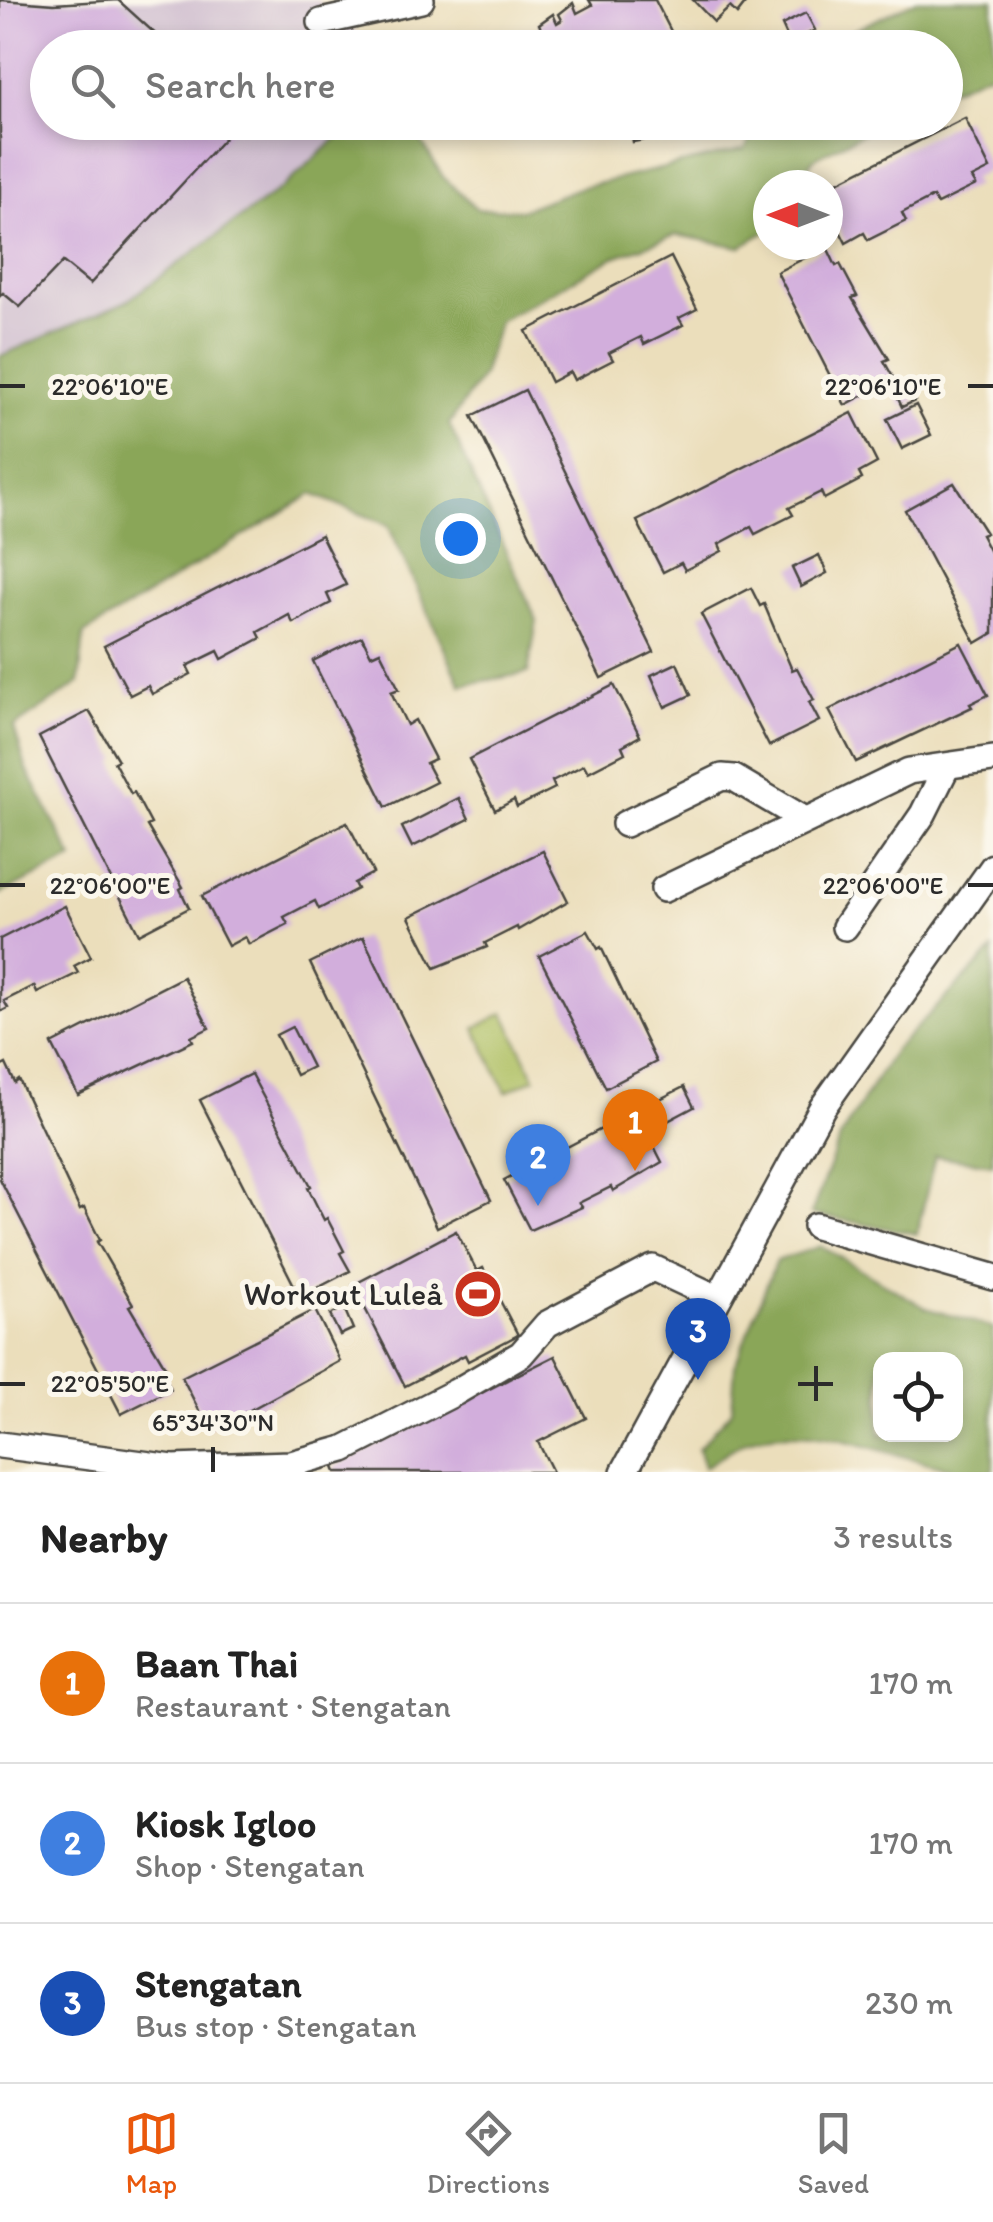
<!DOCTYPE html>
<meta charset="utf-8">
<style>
:root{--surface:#fff;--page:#f2f2f2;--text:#222;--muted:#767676;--line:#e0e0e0;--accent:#ea580c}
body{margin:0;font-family:Itim,sans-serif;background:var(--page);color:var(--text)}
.controls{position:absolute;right:30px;bottom:30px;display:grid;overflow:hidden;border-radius:20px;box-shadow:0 5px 15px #0003}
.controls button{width:90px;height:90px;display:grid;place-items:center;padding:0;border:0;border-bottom:2px solid var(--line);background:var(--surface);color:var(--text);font:50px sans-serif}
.compass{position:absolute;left:753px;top:170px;width:90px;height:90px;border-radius:50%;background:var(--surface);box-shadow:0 5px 15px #0003;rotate:270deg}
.you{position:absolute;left:460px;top:538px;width:35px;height:35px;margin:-25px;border:8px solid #fff;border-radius:50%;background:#1a73e8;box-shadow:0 0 0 15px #1a73e833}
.badge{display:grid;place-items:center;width:65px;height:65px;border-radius:50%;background:var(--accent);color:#fff;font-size:32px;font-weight:700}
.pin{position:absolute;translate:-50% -82px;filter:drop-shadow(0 2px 5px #0008)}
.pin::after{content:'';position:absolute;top:52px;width:35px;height:30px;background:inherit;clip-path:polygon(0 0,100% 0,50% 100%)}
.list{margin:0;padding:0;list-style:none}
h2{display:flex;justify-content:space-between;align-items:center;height:130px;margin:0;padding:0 40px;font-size:42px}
h2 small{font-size:32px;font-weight:400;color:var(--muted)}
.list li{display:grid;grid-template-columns:65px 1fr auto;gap:30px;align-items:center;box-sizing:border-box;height:160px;padding:0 40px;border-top:2px solid var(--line)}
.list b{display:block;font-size:38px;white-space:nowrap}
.list p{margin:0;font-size:32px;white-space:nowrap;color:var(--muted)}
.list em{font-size:32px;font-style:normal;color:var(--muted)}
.icon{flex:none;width:55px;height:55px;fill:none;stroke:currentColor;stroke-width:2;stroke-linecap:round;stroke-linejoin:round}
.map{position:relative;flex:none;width:993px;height:1472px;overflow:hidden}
.search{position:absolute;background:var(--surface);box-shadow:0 5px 15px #0003;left:30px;right:30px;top:30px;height:110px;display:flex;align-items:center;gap:25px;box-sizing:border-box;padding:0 35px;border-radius:55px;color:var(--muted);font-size:38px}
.sheet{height:610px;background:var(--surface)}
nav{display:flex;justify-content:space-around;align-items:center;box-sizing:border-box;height:140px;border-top:2px solid var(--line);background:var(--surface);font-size:28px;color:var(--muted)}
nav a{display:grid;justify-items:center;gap:5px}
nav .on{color:var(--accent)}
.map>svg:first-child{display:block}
</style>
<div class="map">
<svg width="993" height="1472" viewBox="0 0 993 1472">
<rect width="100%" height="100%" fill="#fbf7ec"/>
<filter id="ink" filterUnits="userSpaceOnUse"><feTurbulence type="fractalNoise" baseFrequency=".01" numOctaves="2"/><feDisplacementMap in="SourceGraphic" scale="20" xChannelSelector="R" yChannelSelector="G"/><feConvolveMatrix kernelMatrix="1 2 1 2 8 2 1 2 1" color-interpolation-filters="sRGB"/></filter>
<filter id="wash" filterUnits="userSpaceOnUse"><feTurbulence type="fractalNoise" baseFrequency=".0048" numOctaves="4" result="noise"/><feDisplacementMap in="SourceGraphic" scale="40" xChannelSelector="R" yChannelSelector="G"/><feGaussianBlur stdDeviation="2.25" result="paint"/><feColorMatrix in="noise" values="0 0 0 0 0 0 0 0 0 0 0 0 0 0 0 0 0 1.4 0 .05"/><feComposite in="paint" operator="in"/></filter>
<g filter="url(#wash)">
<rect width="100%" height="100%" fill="#ebdebb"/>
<!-- industrial -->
<path fill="#cfbdcf" d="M0,0H317L376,47L48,48V122L355,123L283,187L0,403Z"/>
<!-- green -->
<path fill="#aebf62" stroke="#6c7546" stroke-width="2.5" d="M504,1013L535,1078L506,1092L475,1028Z"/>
<!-- forest -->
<g fill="#8aa658" stroke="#5a6842" stroke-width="2.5" fill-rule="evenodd">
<path d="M917,0H993V71L946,91V48L819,47Z"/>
<path d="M355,122L410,123L443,177L477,209L521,210L579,188L745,149L760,123H883L813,159L797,185H768V230L740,247L676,235L614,257L499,321L482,376L449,424L537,621L528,673L461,685L388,525L312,494L84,634L79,683L14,727L26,768L73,859L0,894V356L127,301L283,187Z"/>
<path d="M993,950V1164L935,1156L917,1234L811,1214L841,1136L894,1050Z"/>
<path d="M821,1246L926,1308L993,1328V1472C913,1472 838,1421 758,1437C740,1441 720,1458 704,1467L698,1449L732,1410L735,1365L776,1261ZM880,1360H956V1434H880Z"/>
</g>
<g id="blocks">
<!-- building -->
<g fill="#d2aedc">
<path d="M0,0L54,4L118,0L171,48H48V122H239L90,284L63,262L20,307L3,293L0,296Z"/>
<path d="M589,0H655L677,43L668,48H514L510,39L524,28L528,37L542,31L539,24L553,14L557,23L562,20L559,14L573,3L577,13L592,5Z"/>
<path d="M693,0H748L737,14L730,7L714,22Z"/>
<path d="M806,13L815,30L790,43L782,25Z"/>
<path d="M965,118L990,169L972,178L976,185L937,204L933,197L902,213L906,221L868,240L864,233L846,243L828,207V187Z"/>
<path d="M657,122L660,137L633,142L630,123Z"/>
<path d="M827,247L836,266L840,264L857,296L852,298L889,359L884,361L894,379L845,405L777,272Z"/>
<path d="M671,257L697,309L679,318L683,325L644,344L641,337L609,353L613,360L574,380L570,372L551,382L526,331Z"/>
<path d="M907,384L915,401L902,407L894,390Z"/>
<path d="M525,390L654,652L601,678L472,416Z"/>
<path d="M916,405L931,435L902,449L887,419Z"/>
<path d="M852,413L877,463L859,473L862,479L824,499L821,492L789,508L793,515L755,534L751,527L719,544L722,551L685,570L681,563L663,572L637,521Z"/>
<path d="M954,483L986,533L981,535L993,558V633L976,643L905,510Z"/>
<path d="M321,535L346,585L327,594L331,603L293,623L289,615L258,632L261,638L222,659L218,651L187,666L191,674L152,694L148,686L130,695L104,646Z"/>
<path d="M819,555L827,573L801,587L792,568Z"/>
<path d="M751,588L760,606L764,604L792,670L797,668L814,700L809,702L819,721L769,746L701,614Z"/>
<path d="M362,637L371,655L380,651L399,689L391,692L407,725L415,720L435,759L426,763L436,782L386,807L313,661Z"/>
<path d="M961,643L988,695L970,704L972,707L856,762L829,710Z"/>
<path d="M677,663L691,695L665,707L651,675Z"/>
<path d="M614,685L640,736L622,746L625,753L588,772L584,765L552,781L555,788L517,807L514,800L495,810L469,759Z"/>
<path d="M89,711L118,760L114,762L131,794L134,792L151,824L147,826L183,887L180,889L189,908L139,934L39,737Z"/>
<path d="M459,798L469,819L412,847L402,827Z"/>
<path d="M347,822L373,873L354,883L357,889L319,909L315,901L284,917L288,924L249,944L245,937L228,946L202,896Z"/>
<path d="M543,851L568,901L518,930L517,927L485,943L487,947L435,968L409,917Z"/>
<path d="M65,906L91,957L74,966L78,973L37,993L34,986L4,1001L8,1008L0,1012V939Z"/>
<path d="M588,931L598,949L601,947L656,1062L606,1088L539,956Z"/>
<path d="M363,937L491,1200L437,1227L310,963Z"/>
<path d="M183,977L209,1028L191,1037L193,1041L78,1095L52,1044Z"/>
<path d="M292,1027L312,1067L296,1075L276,1035Z"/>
<path d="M6,1064L15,1083L19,1080L80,1210L84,1208L100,1240L97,1242L133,1304L129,1306L166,1368L161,1370L171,1389L121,1414L0,1179V1067Z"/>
<path d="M251,1074L311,1186L308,1188L324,1220L327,1218L344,1251L340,1253L350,1271L300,1297L200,1100Z"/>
<path d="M684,1087L694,1107L664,1123L654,1102Z"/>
<path d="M636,1111L662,1162L613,1191L611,1187L579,1203L582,1207L530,1230L504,1180Z"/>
<path d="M456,1231L477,1271L483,1268L518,1335L468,1361L465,1355L405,1386L353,1285Z"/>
<path d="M344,1308L353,1329L340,1335L330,1315Z"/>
<path d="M315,1310L340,1361L228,1422L226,1418L208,1428L182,1377Z"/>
<path d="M555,1356L586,1418L538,1442L553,1472H336L334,1467Z"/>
</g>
</g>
</g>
<g filter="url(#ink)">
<use href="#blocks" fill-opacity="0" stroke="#484641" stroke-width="2.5"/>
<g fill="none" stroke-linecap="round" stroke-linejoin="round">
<!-- minor casing -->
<g stroke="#484641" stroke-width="30">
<g id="minor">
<path d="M321,22L421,0"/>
<path d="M625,824L722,777L734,778L805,820"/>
<path d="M664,889L909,771L993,759"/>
<path d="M845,927L923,814L946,768"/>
<path d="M816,1226L993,1277"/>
<path d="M0,1445L173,1468L291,1464L344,1449L456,1392L521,1354L547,1324L653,1268L717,1298"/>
<path d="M624,1472L822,1108L993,867"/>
</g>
</g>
<!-- minor -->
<use href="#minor" stroke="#fff" stroke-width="25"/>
</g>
</g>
<!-- ticks -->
<path fill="none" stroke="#2b2b2b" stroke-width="4" d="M0,386H25M968,386H993M0,885H25M968,885H993M816,1366V1401M0,1384H25M798,1384H833M213,1447V1472"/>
<!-- icons -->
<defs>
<g id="stadium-disc" transform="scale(2.5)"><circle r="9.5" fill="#c8321e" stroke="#fbf7ec"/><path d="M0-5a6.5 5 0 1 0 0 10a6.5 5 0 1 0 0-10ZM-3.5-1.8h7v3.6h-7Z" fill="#fff"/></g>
</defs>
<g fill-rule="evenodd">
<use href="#stadium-disc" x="478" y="1294"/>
</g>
<g text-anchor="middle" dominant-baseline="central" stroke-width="10" stroke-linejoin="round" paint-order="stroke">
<!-- poi labels -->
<g font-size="32" fill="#2b2b2b" stroke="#fbf7ec" text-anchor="end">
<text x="443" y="1294">Workout Luleå</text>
</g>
</g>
<g font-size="25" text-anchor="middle" fill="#2b2b2b" stroke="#fbf7ec" stroke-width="10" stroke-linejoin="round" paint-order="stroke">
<text x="883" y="395">22°06'10"E</text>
<text x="110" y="395">22°06'10"E</text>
<text x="883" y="894">22°06'00"E</text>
<text x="110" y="894">22°06'00"E</text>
<text x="110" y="1392">22°05'50"E</text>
<text x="213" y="1431">65°34'30"N</text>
</g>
</svg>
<div class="controls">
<button><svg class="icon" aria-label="locate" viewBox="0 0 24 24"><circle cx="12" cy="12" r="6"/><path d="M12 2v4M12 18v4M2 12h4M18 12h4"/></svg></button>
</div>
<svg class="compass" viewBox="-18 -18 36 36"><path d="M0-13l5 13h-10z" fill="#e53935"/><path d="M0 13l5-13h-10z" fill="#767676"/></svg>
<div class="you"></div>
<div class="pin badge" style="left:635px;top:1171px;background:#e8710a">1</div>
<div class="pin badge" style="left:538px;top:1206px;background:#3f7fe0">2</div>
<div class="pin badge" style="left:698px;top:1380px;background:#1a4fb4">3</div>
<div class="search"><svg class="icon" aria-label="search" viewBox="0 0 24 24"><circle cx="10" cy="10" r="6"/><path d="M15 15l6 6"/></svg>Search here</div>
</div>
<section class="sheet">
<h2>Nearby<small>3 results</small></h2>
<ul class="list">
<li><span class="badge" style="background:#e8710a">1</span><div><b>Baan Thai</b><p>Restaurant · Stengatan</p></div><em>170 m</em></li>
<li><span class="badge" style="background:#3f7fe0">2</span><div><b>Kiosk Igloo</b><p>Shop · Stengatan</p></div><em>170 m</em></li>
<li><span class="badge" style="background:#1a4fb4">3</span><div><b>Stengatan</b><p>Bus stop · Stengatan</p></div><em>230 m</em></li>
</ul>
</section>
<nav>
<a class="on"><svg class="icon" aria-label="map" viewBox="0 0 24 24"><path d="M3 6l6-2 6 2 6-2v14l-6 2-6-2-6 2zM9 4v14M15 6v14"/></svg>Map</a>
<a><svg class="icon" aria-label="directions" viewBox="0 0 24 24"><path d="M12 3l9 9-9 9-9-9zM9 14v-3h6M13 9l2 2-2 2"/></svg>Directions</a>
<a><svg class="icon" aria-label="saved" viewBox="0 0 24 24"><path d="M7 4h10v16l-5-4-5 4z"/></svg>Saved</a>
</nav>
